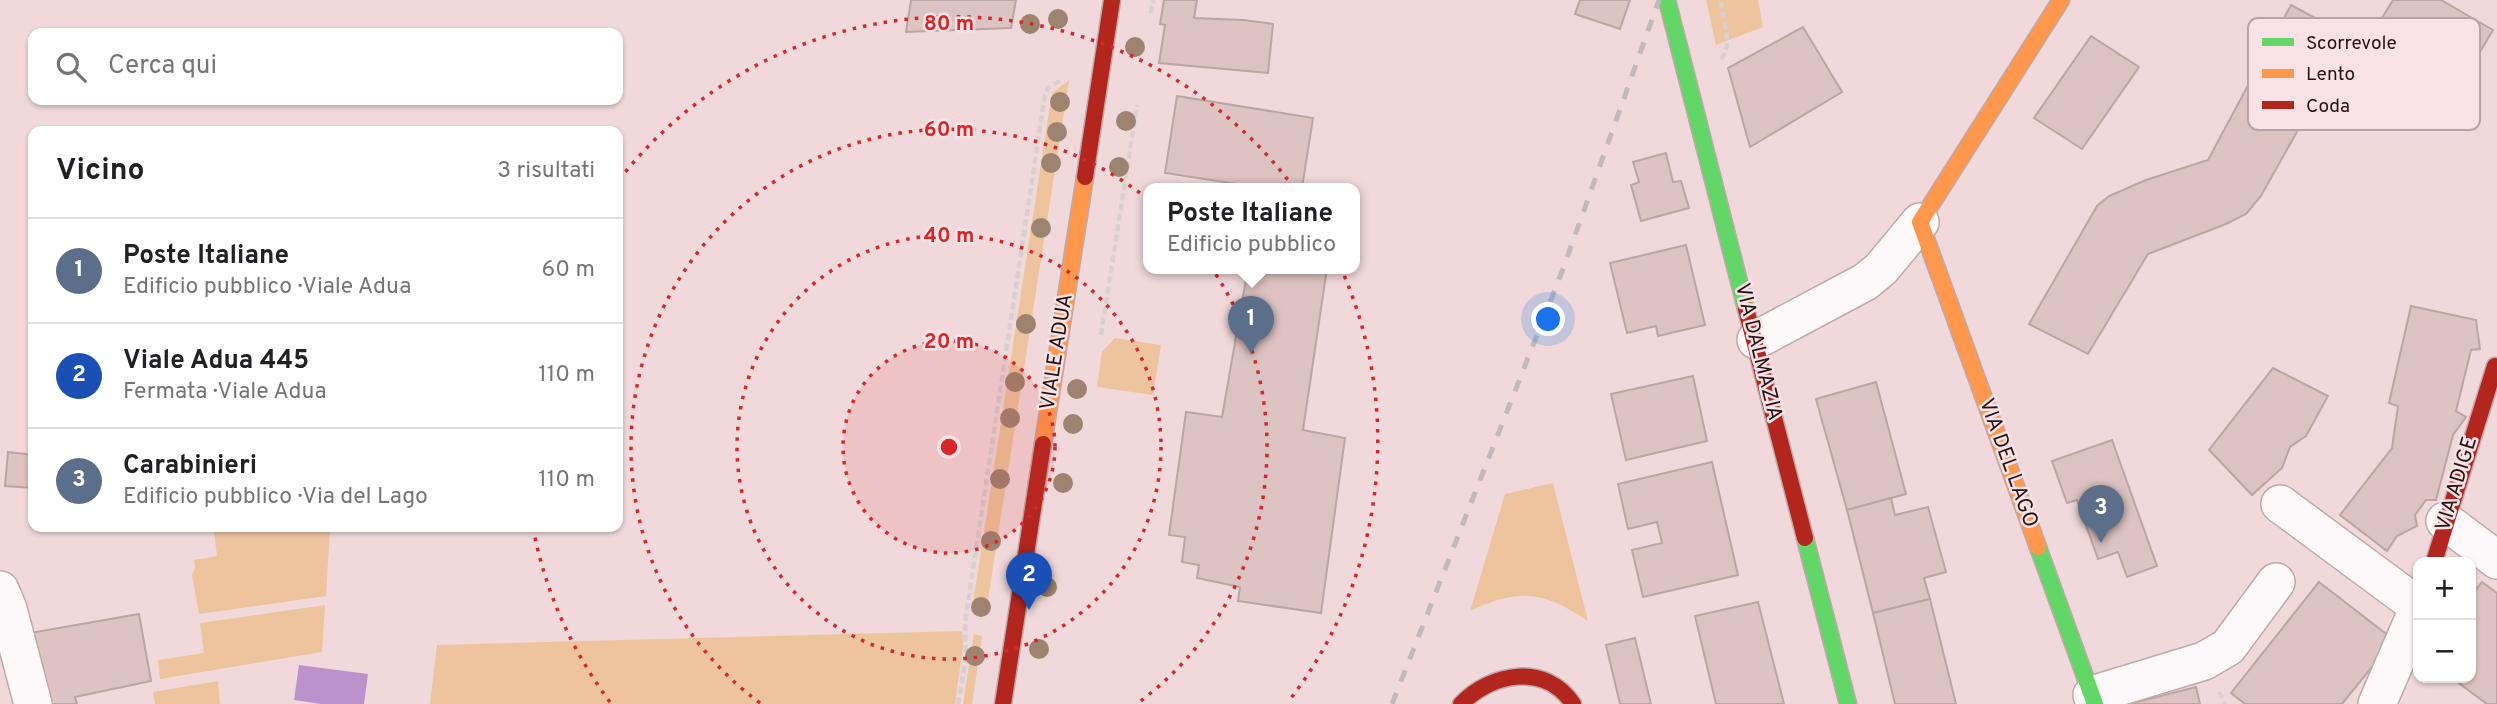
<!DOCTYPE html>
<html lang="it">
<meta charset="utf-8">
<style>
:root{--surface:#fff;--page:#f2f2f2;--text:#202124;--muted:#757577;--line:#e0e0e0;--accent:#111827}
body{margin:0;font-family:Overpass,sans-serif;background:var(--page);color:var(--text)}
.controls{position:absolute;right:21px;bottom:21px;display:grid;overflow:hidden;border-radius:14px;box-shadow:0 2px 5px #0004}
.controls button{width:63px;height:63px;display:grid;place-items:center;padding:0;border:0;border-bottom:2px solid var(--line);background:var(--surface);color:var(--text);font:35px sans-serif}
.you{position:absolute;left:1549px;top:320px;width:24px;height:24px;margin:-18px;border:5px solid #fff;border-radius:50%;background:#1a73e8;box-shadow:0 0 0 10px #1a73e833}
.badge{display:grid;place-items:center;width:46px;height:46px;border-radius:50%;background:var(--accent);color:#fff;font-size:23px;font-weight:700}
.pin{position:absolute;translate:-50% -58px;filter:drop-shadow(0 2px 4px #0008)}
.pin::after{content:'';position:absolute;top:37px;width:24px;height:21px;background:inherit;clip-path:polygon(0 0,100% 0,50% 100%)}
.popup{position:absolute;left:1143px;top:183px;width:217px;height:91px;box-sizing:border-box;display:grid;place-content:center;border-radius:14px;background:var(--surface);filter:drop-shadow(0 2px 5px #0005);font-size:23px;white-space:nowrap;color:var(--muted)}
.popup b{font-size:26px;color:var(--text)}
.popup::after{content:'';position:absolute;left:50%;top:100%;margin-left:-14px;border:14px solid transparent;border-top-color:var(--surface)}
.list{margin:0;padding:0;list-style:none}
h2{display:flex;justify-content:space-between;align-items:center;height:91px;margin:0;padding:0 28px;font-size:30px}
h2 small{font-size:23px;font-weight:400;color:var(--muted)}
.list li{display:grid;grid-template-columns:46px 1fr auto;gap:21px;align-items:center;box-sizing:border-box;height:105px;padding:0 28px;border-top:2px solid var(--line)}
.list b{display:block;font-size:26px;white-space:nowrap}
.list p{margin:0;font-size:23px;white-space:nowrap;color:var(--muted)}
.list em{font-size:23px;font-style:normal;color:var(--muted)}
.icon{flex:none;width:38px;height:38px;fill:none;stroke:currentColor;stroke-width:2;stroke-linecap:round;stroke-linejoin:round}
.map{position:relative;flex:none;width:2497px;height:704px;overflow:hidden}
.search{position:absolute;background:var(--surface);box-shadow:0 2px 5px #0004;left:28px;top:28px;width:595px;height:77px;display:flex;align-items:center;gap:18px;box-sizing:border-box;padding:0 24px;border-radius:14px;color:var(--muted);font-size:26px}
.panel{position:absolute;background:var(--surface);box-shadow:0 2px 5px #0004;left:28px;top:126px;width:595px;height:406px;border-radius:14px}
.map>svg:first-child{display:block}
</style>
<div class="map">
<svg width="2497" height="704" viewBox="0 0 2497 704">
<rect width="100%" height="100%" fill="#f1d9db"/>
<!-- green -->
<g fill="#edc49e">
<path d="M1706,0H1758L1763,27L1716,45Z"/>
<path d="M1069,80L986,612L972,610L1052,93Z"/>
<path d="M1115,338L1161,345L1153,395L1097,387L1102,352Z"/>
<path d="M1553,483L1588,621C1543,591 1519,588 1470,611L1505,494Z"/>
<path d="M225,527H330L326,596L199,614L192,575L195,567L194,560L217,556L214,532L225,531Z"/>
<path d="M325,605L322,652L160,679L158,660L204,653L200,623Z"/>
<path d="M962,631L963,646L955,704H430L437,645Z"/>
<path d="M974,634L982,636L972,704H963Z"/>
<path d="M218,681L220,704H155L153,692Z"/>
</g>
<!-- water -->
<path fill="#bc92cc" d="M299,665L368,674L364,704H321L294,700Z"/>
<!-- building -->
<g fill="#ddc3c1" stroke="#baa6a5" stroke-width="2">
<path d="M911,0H1016L1011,28L906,32Z"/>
<path d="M1164,0H1197L1194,18L1244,20L1273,24L1268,73L1159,63L1165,25L1160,24Z"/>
<path d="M1580,0H1630L1620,29L1575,14Z"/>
<path d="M2393,0H2441L2493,30L2465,77L2377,26Z"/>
<path d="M2291,5L2350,37L2261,196L2246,214L2226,224L2148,254L2088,354L2029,324L2097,206L2109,196L2146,180L2208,160Z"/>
<path d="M1803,27L1842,92L1750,147L1728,68Z"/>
<path d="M2091,36L2139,67L2082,149L2034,118Z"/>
<path d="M1177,96L1313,118L1302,188H1263L1165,173Z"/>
<path d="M1666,153L1673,182L1681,181L1689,208L1641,221L1631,185L1639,182L1633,162Z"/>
<path d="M1686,245L1705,325L1658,336L1656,326L1627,333L1610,263Z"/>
<path d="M1248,268H1327L1303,430L1345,438L1321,613L1238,601L1240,587L1197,578L1199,565L1182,562L1185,537L1169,535L1186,412L1222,417Z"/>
<path d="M2411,306L2476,320L2480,349L2471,350L2456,411L2466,417L2453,435L2436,500H2426L2415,515L2417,526L2397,536L2387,551L2340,515L2392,448L2398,406L2389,403Z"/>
<path d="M2273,368L2328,396L2306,436L2290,447L2282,468L2252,495L2209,450Z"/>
<path d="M1693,376L1707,441L1626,460L1611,394Z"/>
<path d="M1876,382L1906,494L1847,510L1816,399Z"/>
<path d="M2112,440L2157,566L2127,577L2118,552L2098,559L2077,500L2067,503L2052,461Z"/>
<path d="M8,452L33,455V488L5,486Z"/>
<path d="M1712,462L1738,575L1643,597L1632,550L1662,543L1657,522L1628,529L1618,484Z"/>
<path d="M1891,498L1895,515L1928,507L1946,572L1924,578L1930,599L1873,613L1847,510Z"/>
<path d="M2319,582L2394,640L2342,704H2245L2231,693Z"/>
<path d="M2482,582L2497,593V704H2487L2452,678H2471V596Z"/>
<path d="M1930,599L1956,704H1895L1873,613Z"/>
<path d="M1758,602L1784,704H1716L1695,616Z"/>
<path d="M139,614L151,681L75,697L77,704H46L30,633Z"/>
<path d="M1635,638L1651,704H1620L1606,645Z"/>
<path d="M2196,687L2200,704H2134L2133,703Z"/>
</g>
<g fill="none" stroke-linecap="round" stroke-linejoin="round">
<!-- street casing -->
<g stroke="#bea9ab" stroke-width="40">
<g id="street">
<path d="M1756,340L1865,282L1881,269L1920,222"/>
<path d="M2280,504L2418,606"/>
<path d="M2445,521L2497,560"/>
<path d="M0,590L8,609L33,704"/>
<path d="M2092,695L2204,661L2228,647L2276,582"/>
<path d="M2377,704L2418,609"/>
</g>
</g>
<!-- fast casing -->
<g stroke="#bea9ab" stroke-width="19">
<g id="fast">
<path d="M1667,0L1746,309"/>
<path d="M1805,538L1848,704"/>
<path d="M2038,547L2095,704"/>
</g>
</g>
<!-- slow casing -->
<g stroke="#bea9ab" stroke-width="19">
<g id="slow">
<path d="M1043,444L1085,177"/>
<path d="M2038,547L1920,222L2061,0"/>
</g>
</g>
<!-- jam casing -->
<g stroke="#bea9ab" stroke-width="19">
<g id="jam">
<path d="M1085,177L1112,0"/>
<path d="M1746,309L1805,538"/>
<path d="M2434,562L2495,366"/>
<path d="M1003,704L1043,444"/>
<path d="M1461,704C1492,672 1546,663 1573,704"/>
</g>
</g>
<!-- path -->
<g stroke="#d8d0d1" stroke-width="4.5" stroke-dasharray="7 3.5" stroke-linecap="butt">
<path d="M1151,13L1153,0"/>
<path d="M1721,59C1734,44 1722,19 1721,0"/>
<path d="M1101,335L1137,105"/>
<path d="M2219,692L2225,704"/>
<path d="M958,704L966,657L965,622L1045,95L1048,88L1061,80"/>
</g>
<!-- street -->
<use href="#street" stroke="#fdf9fa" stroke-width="37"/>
<!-- fast -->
<use href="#fast" stroke="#63d668" stroke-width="16"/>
<!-- slow -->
<use href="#slow" stroke="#ff974d" stroke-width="16"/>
<!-- jam -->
<use href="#jam" stroke="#b3261e" stroke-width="16"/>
<!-- rail -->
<path stroke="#c1babc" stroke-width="5" stroke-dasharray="12 12" stroke-linecap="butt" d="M1392,704L1563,269L1659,0"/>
</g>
<!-- trees -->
<g fill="#9d8370">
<circle cx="1058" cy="19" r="10"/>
<circle cx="1030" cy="24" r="10"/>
<circle cx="1135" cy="47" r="10"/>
<circle cx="1060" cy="102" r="10"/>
<circle cx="1126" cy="121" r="10"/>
<circle cx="1057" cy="132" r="10"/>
<circle cx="1051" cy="163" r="10"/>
<circle cx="1119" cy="167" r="10"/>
<circle cx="1041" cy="228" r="10"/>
<circle cx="1026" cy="324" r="10"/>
<circle cx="1015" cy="382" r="10"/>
<circle cx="1077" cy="389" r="10"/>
<circle cx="1010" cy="418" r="10"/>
<circle cx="1073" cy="424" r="10"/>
<circle cx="1000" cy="479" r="10"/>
<circle cx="1063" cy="483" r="10"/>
<circle cx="991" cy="541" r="10"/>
<circle cx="1047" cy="587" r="10"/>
<circle cx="981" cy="607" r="10"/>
<circle cx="1039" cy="649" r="10"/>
<circle cx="975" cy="656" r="10"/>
</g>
<!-- distance rings -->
<circle cx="949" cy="447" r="106" fill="#d62828" fill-opacity=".12"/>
<g fill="none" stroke="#d62828" stroke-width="3.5" stroke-dasharray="3.5 7">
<circle cx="949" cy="447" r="106"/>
<circle cx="949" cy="447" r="212"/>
<path d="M760 703A318 318 0 1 1 1138 703"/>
<path d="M610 702A424 424 0 0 1 533 528M619 180A424 424 0 0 1 1288 702"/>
</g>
<g text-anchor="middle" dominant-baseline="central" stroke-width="5" stroke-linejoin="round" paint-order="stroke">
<!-- street labels -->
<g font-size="21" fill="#241114" stroke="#f9e2e5">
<text transform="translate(1057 352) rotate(-81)">VIALE ADUA</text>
<text transform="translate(1758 352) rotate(76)">VIA DALMAZIA</text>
<text transform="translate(2008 463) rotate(70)">VIA DEL LAGO</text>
<text transform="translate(2457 484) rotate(-73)">VIA ADIGE</text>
</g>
</g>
<!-- legend -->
<rect x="2248" y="18" width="232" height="112" rx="10" fill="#f9e2e5" stroke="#b9a3a6" stroke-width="2"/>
<rect x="2262" y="38" width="32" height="8" fill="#63d668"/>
<rect x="2262" y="69" width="32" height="9" fill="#ff974d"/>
<rect x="2262" y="101" width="32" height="8" fill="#b3261e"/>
<g font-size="19" fill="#241114">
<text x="2306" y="49">Scorrevole</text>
<text x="2306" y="80">Lento</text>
<text x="2306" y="112">Coda</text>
</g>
<circle cx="949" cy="447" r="10" fill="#d62828" stroke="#f9e2e5" stroke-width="3.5"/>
<g font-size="21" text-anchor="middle" font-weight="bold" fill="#d62828" stroke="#f9e2e5" stroke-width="5" stroke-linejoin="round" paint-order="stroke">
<text x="949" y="30">80 m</text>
<text x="949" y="136">60 m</text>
<text x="949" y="242">40 m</text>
<text x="949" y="348">20 m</text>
</g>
</svg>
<div class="controls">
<button>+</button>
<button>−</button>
</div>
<div class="you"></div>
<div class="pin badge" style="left:1251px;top:354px;background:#5c6f8a">1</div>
<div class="popup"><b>Poste Italiane</b>Edificio pubblico</div>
<div class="pin badge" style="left:1029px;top:610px;background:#1a4fb4">2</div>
<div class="pin badge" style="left:2101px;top:543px;background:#5c6f8a">3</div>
<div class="search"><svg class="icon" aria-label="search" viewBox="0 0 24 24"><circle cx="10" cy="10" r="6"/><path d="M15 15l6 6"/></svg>Cerca qui</div>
<section class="panel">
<h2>Vicino<small>3 risultati</small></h2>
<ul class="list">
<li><span class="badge" style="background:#5c6f8a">1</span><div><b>Poste Italiane</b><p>Edificio pubblico · Viale Adua</p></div><em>60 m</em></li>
<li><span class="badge" style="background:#1a4fb4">2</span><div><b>Viale Adua 445</b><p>Fermata · Viale Adua</p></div><em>110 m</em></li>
<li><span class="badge" style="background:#5c6f8a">3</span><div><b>Carabinieri</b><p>Edificio pubblico · Via del Lago</p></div><em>110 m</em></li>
</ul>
</section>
</div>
